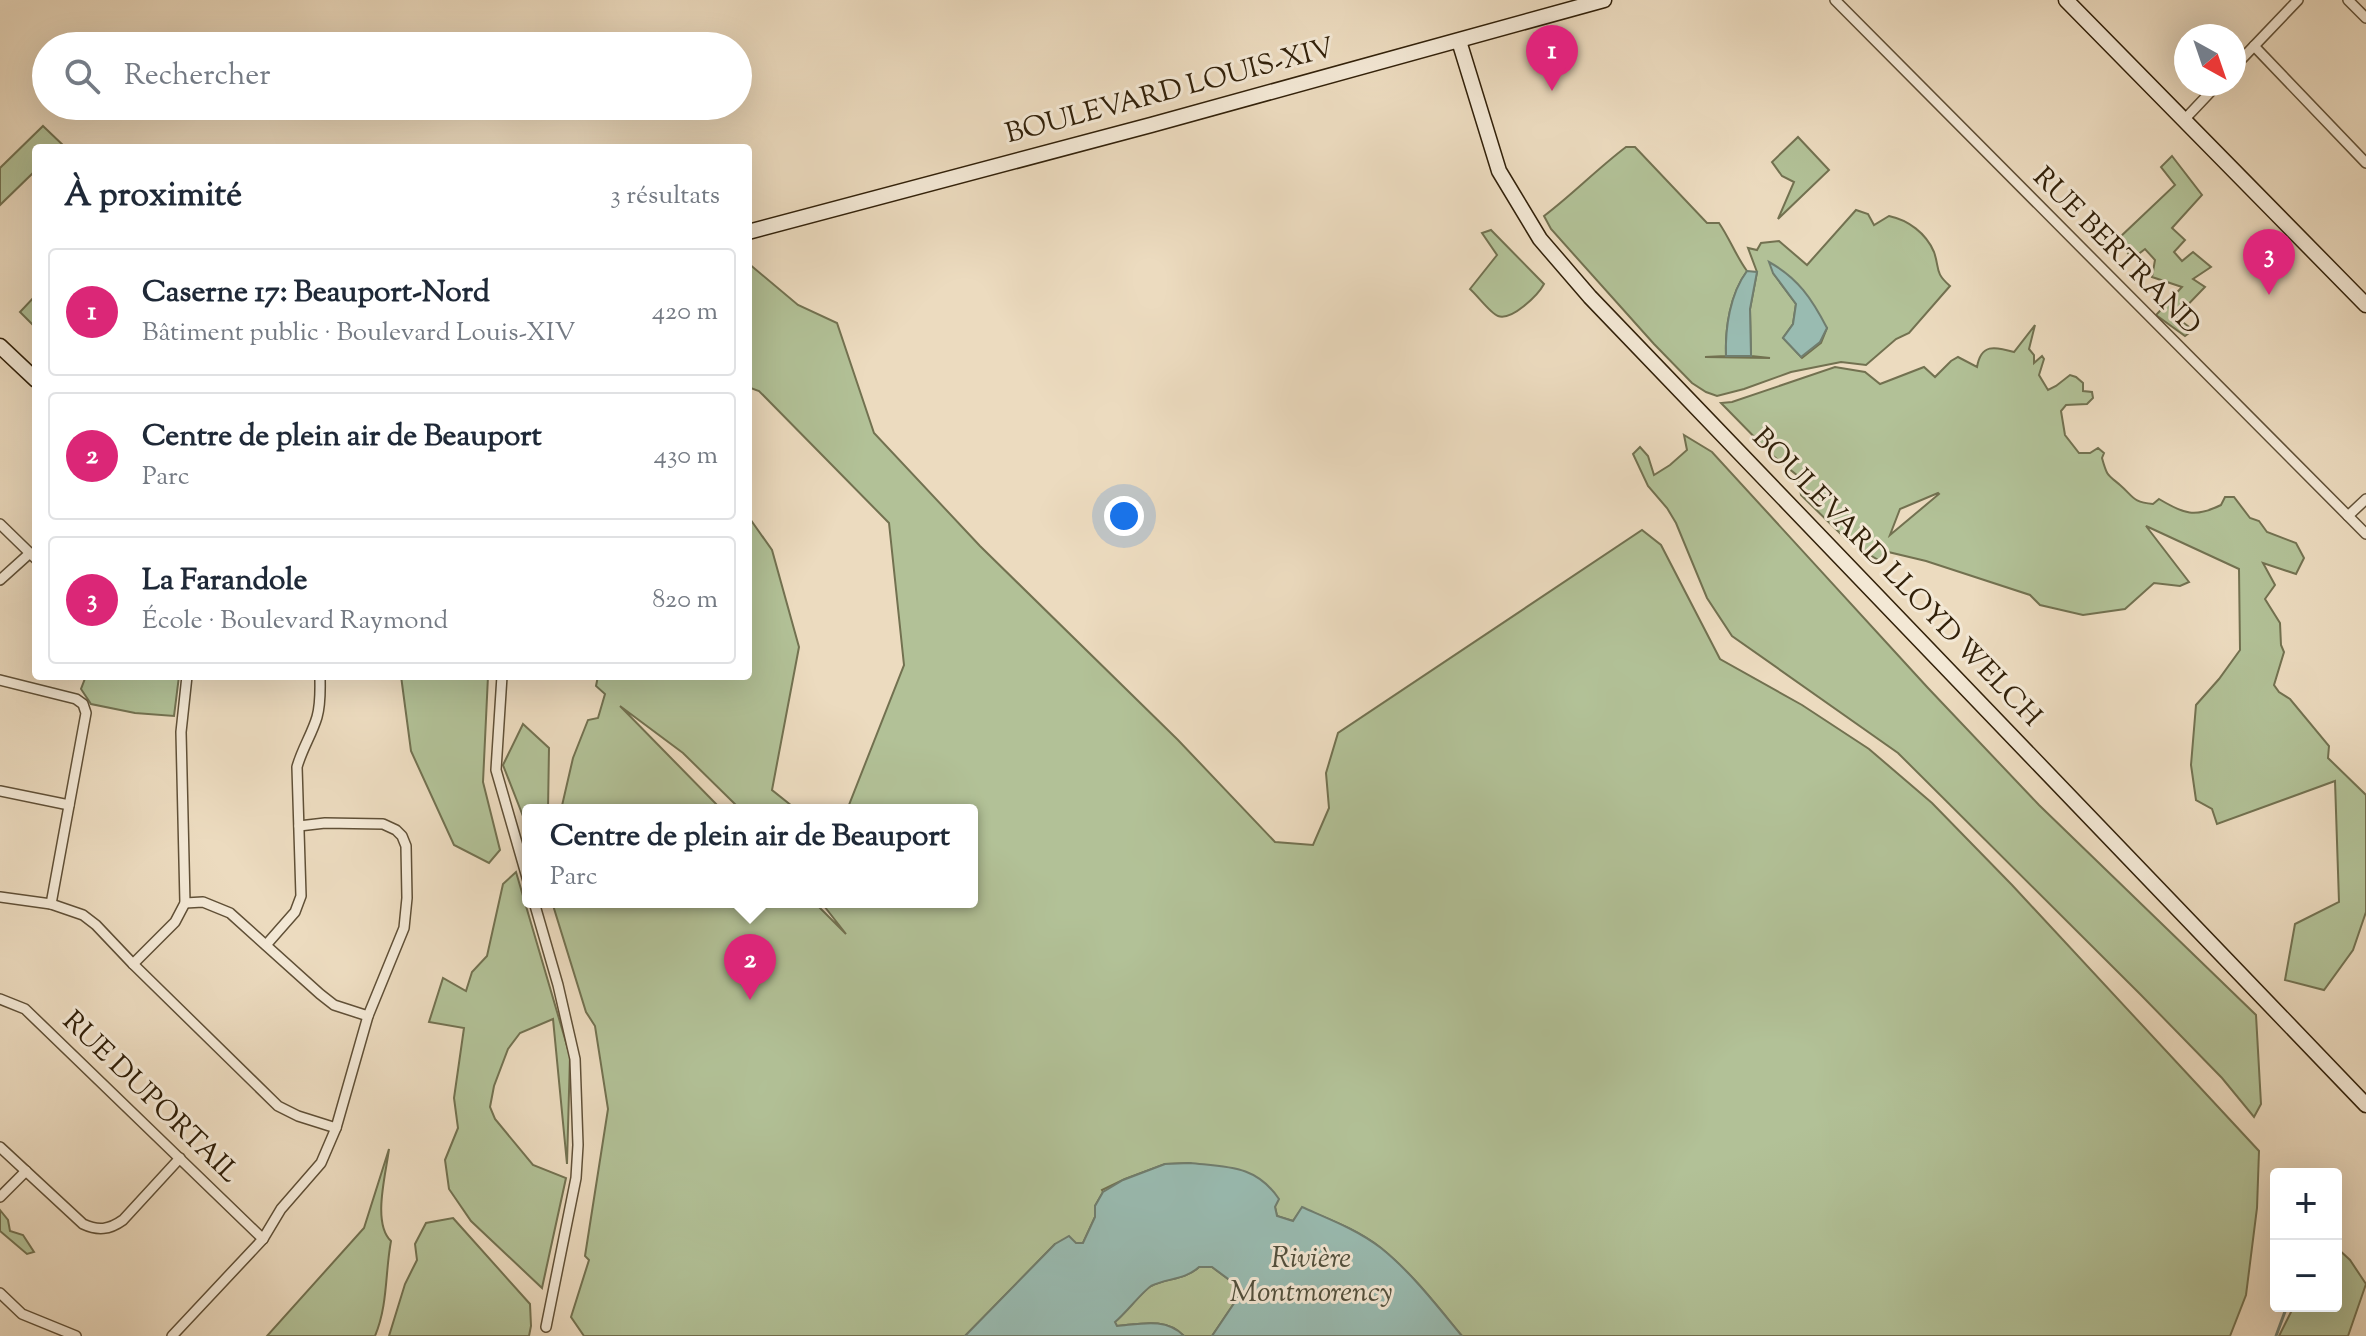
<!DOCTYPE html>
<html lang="fr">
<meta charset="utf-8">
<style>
:root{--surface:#fff;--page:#f2f2f3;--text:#1f2937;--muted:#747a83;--line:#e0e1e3;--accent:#db2777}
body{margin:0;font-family:"Sorts Mill Goudy",serif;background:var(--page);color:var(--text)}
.controls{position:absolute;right:24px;bottom:24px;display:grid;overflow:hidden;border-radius:8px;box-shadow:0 8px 32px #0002}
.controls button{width:72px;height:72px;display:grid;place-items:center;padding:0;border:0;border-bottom:2px solid var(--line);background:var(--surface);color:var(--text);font:40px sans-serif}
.compass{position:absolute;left:2174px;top:24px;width:72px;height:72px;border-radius:50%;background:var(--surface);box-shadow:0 8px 32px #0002;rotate:140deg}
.you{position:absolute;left:1124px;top:516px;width:28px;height:28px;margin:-20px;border:6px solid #fff;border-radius:50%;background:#1a73e8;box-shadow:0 0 0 12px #1a73e833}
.badge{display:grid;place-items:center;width:52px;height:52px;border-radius:50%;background:var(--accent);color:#fff;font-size:26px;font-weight:700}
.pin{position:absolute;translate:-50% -66px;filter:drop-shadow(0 2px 4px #0008)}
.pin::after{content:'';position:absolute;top:42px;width:28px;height:24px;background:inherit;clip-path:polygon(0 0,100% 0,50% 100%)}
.popup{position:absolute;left:522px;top:804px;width:456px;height:104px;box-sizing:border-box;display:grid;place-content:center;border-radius:8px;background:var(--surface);filter:drop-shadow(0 2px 6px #0005);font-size:26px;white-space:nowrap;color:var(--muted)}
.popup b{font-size:30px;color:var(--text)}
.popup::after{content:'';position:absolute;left:50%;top:100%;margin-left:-16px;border:16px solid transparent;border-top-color:var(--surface)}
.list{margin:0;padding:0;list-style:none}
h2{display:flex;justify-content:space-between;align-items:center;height:104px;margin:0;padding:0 32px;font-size:34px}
h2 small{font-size:26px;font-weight:400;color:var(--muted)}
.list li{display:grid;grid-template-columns:52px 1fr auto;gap:24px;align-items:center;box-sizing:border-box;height:128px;margin:0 16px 16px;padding:0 16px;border:2px solid var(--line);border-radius:8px}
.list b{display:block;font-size:30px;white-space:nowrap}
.list p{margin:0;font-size:26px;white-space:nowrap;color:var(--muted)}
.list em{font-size:26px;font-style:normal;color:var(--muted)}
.icon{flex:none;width:44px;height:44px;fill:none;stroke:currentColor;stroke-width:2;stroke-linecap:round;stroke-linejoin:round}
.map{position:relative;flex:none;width:2366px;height:1336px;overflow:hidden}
.search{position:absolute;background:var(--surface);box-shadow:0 8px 32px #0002;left:32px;top:32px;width:720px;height:88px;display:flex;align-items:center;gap:20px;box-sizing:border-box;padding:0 28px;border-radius:44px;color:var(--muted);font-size:30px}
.panel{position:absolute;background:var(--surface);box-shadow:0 8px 32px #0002;left:32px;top:144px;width:720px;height:536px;border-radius:8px}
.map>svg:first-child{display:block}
</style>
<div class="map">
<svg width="2366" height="1336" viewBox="0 0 2366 1336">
<rect width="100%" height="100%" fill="#ecdbbf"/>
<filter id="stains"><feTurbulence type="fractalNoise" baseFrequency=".0025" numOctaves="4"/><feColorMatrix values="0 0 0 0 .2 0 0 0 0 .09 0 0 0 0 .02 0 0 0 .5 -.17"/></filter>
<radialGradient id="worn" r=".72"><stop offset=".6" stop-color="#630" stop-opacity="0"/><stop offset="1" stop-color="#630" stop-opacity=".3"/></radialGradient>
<!-- green -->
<g fill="#b2c197" stroke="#727150" stroke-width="2" fill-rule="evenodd">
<path d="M43,126L66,148H36V170L0,205V168Z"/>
<path d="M1798,137L1829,170L1778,219L1794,182L1782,176L1772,162Z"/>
<path d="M1626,147H1635L1707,223H1719C1730,239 1736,256 1747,271C1730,294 1725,328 1726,356L1705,357L1770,358L1751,356L1750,309L1757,272L1748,248L1757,250L1761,243L1779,241L1807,265L1856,210L1868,214L1874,225L1889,216C1908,220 1926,233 1934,252C1940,269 1934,272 1950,286L1909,333L1896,339L1866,365L1841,362L1791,372L1744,389L1717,396L1706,392L1692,383L1654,344L1551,229L1544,216C1573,194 1597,169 1626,147ZM1773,273L1827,328L1821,343L1802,358L1783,338L1793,324L1796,304Z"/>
<path d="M2172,156L2202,195L2172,228L2185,240L2174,252L2182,261L2193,252L2211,267L2193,279L2205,287L2176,317L2193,330L2185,336L2156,315L2182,287L2152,277L2155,260L2145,249L2132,259L2118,239L2175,185L2161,167Z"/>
<path d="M1491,230L1544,284C1538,295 1512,321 1498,316C1491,314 1477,295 1470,289L1497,255L1482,233Z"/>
<path d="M748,263L798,305L837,323L874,433L980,546L1178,740L1275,842L1313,845L1329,808L1326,773L1338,733L1642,530L1661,545L1720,659L1802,705L1869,749L1932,803L2012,885L2259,1151L2257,1208L2246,1295L2230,1336H1462C1437,1306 1412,1273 1381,1248C1358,1230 1329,1219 1302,1208L1293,1221L1277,1216L1275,1207L1190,1163L1165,1164L1125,1179L1102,1190L1103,1192L1095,1206V1217L1083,1243L1055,1244L965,1336H584L571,1317L589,1260L585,1256L608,1109L595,1026L586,1012L552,902H814L846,934L821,902H972V810H847L904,665L889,523L759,391L748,387Z"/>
<path d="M36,295V328L20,312Z"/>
<path d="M2035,325L2029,349L2034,355V363L2042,356L2044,359L2039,375L2048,390L2056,386L2070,375L2076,377L2083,383V391L2092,392L2093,398L2087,404L2066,405L2061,411L2065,435L2079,453H2090L2098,448L2104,453L2102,458C2107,476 2107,474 2120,485C2134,497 2132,502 2153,504L2159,499C2184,514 2195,518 2221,505L2225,497H2234L2250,518L2259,521L2267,532L2296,543L2304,558L2296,574L2263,563L2275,585L2265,599L2280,623L2281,645L2284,652L2274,685L2279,692L2290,699L2329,746L2328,758L2366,795V912L2353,950L2324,990L2285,980L2295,924L2339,902L2335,781L2217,824L2212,809L2196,800L2191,765L2196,705L2219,679L2240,650L2239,569L2146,526L2189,582L2180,586L2154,583L2125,609L2083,615L2040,605L2030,595L1926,561L1884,551L1880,561L1850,543L1801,495L1798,476L1772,455L1721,403L1732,402L1835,367L1865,372L1880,384L1924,367L1935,377L1951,361L1958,357L1977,367C1981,344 1994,346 2014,352ZM1938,493L1939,494L1890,535L1900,509Z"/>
<path d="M1684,435L1712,452L1928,688L2039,805L2256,1015L2261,1104L2254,1117L2222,1078L2140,994L1898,753L1732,636L1707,598L1676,523L1667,508L1648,486L1633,454L1640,447L1648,456L1654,475L1670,465L1687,450Z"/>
<path d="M748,516L772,550L799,647L772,790L797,810H741L683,753L620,706L722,810H561L573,758L588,720L598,718L605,694L596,686L598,676H748Z"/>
<path d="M86,676H179L174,716L135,713L91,704L81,689Z"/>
<path d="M401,676H488L483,782L500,850L489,863L454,845L411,751Z"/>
<path d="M523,724L549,748L548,810H528V829L503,765Z"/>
<path d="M516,872L570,1056L567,1164L553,1019L520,1033L508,1049L494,1086L490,1107L495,1119L533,1165L566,1178L542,1288L471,1221L449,1189L445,1160L458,1128L454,1098L464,1028L429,1022L443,978L466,991L472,972L487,956L503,884Z"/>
<path d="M389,1149C386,1174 372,1223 391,1241C385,1273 388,1305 375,1336H267L364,1228Z"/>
<path d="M0,1210L8,1220L10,1231L23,1235L34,1252L27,1254L0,1231Z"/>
<path d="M453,1218L530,1304L531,1326L529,1336H389L405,1284L417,1260L415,1244L426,1223Z"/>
<path d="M2336,1247L2350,1260L2366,1284L2348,1336H2279L2294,1306H2336Z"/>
<path d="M1199,1267H1212L1243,1290L1212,1336H1184C1166,1317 1140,1324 1117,1326L1114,1322C1126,1313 1141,1292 1151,1286C1167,1278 1185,1280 1199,1267Z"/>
</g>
<!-- water -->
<g fill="#99bbb1" stroke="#707d6e" stroke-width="2">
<path d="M1769,262C1798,278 1812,299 1827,328L1820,342L1801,357L1783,338L1793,324L1796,304L1773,273Z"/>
<path d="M1747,271L1757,272L1750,309L1751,356H1726C1725,328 1730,294 1747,271Z"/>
<path d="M1190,1163C1228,1167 1256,1165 1279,1199L1275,1207L1277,1216L1293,1221L1302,1207C1329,1219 1358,1230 1381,1248C1412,1273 1437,1306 1462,1336H1212L1243,1290L1212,1267H1199C1185,1280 1167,1278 1151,1286C1142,1292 1125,1314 1115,1322L1117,1326C1140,1324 1166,1317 1184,1336H965L1055,1244L1069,1236L1076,1243H1083L1095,1217V1206L1103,1192L1123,1180L1165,1164Z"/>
</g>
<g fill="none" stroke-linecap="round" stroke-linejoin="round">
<!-- stream -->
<path stroke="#707d6e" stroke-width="3" d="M2276,1336L2287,1306"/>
<!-- street casing -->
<g stroke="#605037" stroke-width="12">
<g id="street">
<path d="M1835,0L2366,534"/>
<path d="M2348,0L2366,18"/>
<path d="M2254,46L2366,163"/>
<path d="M2234,67L2298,0"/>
<path d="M2183,121L2218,84"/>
<path d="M2348,516L2366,499"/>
<path d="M0,524L36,559"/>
<path d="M0,580L30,553"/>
<path d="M502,676L496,770L528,881"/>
<path d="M0,680L76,699L83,704L86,713L51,904"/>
<path d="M0,791L69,805"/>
<path d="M0,897L51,904L83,915L96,925L133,964L278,1106L298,1116L336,1128"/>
<path d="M534,902L558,985L575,1059L578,1145L576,1178L546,1327"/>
<path d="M185,903L203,902L230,913L320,994L334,1005L368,1016"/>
<path d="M266,945L295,912L301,896L297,767C302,749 312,734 317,717C321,703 320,690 320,676"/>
<path d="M133,964L175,922L185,903L181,732L187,676"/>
<path d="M0,999L25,1009L263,1239"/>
<path d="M0,1147L83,1224C98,1231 109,1230 123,1220L180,1158"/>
<path d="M0,1197L26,1171"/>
<path d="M0,1293L22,1314L76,1336"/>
<path d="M172,1336L263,1239L281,1209L321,1163L336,1128L368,1016L404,928L407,898L406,846L402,836L396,830L383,824L325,823L299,826"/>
</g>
</g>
<!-- secondary casing -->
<g stroke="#32210a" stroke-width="17">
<g id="secondary">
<path d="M2066,0L2366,305"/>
<path d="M1459,41L1499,171L1540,239L1590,297L2366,1105"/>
<path d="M748,232L1151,125L1604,0"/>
<path d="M0,346L36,380"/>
</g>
</g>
<!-- street -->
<use href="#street" stroke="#f3e8d5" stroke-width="9"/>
<!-- secondary -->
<use href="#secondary" stroke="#f3e8d5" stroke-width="14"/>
</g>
<g text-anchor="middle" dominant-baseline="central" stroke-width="6" stroke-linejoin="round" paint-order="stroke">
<!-- street labels -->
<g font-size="28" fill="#32210a" stroke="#f3e8d5">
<text transform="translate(1170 92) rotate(-15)">BOULEVARD LOUIS-XIV</text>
<text transform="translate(2116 252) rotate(45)">RUE BERTRAND</text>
<text transform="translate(1896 578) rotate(46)">BOULEVARD LLOYD WELCH</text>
<text transform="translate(150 1098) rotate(44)">RUE DUPORTAIL</text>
</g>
<!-- water labels -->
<g font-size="30" font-style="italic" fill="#514f3c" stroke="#f3e8d5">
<text x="1311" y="1259">Rivière<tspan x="1311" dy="34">Montmorency</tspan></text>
</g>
</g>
<rect width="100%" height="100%" filter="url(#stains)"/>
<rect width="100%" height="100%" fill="url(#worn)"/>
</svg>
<div class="controls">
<button>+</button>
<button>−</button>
</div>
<svg class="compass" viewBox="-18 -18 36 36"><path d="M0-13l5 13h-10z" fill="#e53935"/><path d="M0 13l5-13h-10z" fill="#747a83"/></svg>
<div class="you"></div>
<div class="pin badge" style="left:1552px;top:91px">1</div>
<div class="pin badge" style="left:750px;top:1000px">2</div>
<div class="popup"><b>Centre de plein air de Beauport</b>Parc</div>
<div class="pin badge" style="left:2269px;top:295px">3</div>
<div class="search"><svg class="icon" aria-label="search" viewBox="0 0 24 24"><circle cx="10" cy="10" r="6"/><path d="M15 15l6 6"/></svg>Rechercher</div>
<section class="panel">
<h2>À proximité<small>3 résultats</small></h2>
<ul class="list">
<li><span class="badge">1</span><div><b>Caserne 17: Beauport-Nord</b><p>Bâtiment public · Boulevard Louis-XIV</p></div><em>420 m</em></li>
<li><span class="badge">2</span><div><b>Centre de plein air de Beauport</b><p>Parc</p></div><em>430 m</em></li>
<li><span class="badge">3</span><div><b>La Farandole</b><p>École · Boulevard Raymond</p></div><em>820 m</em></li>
</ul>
</section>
</div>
